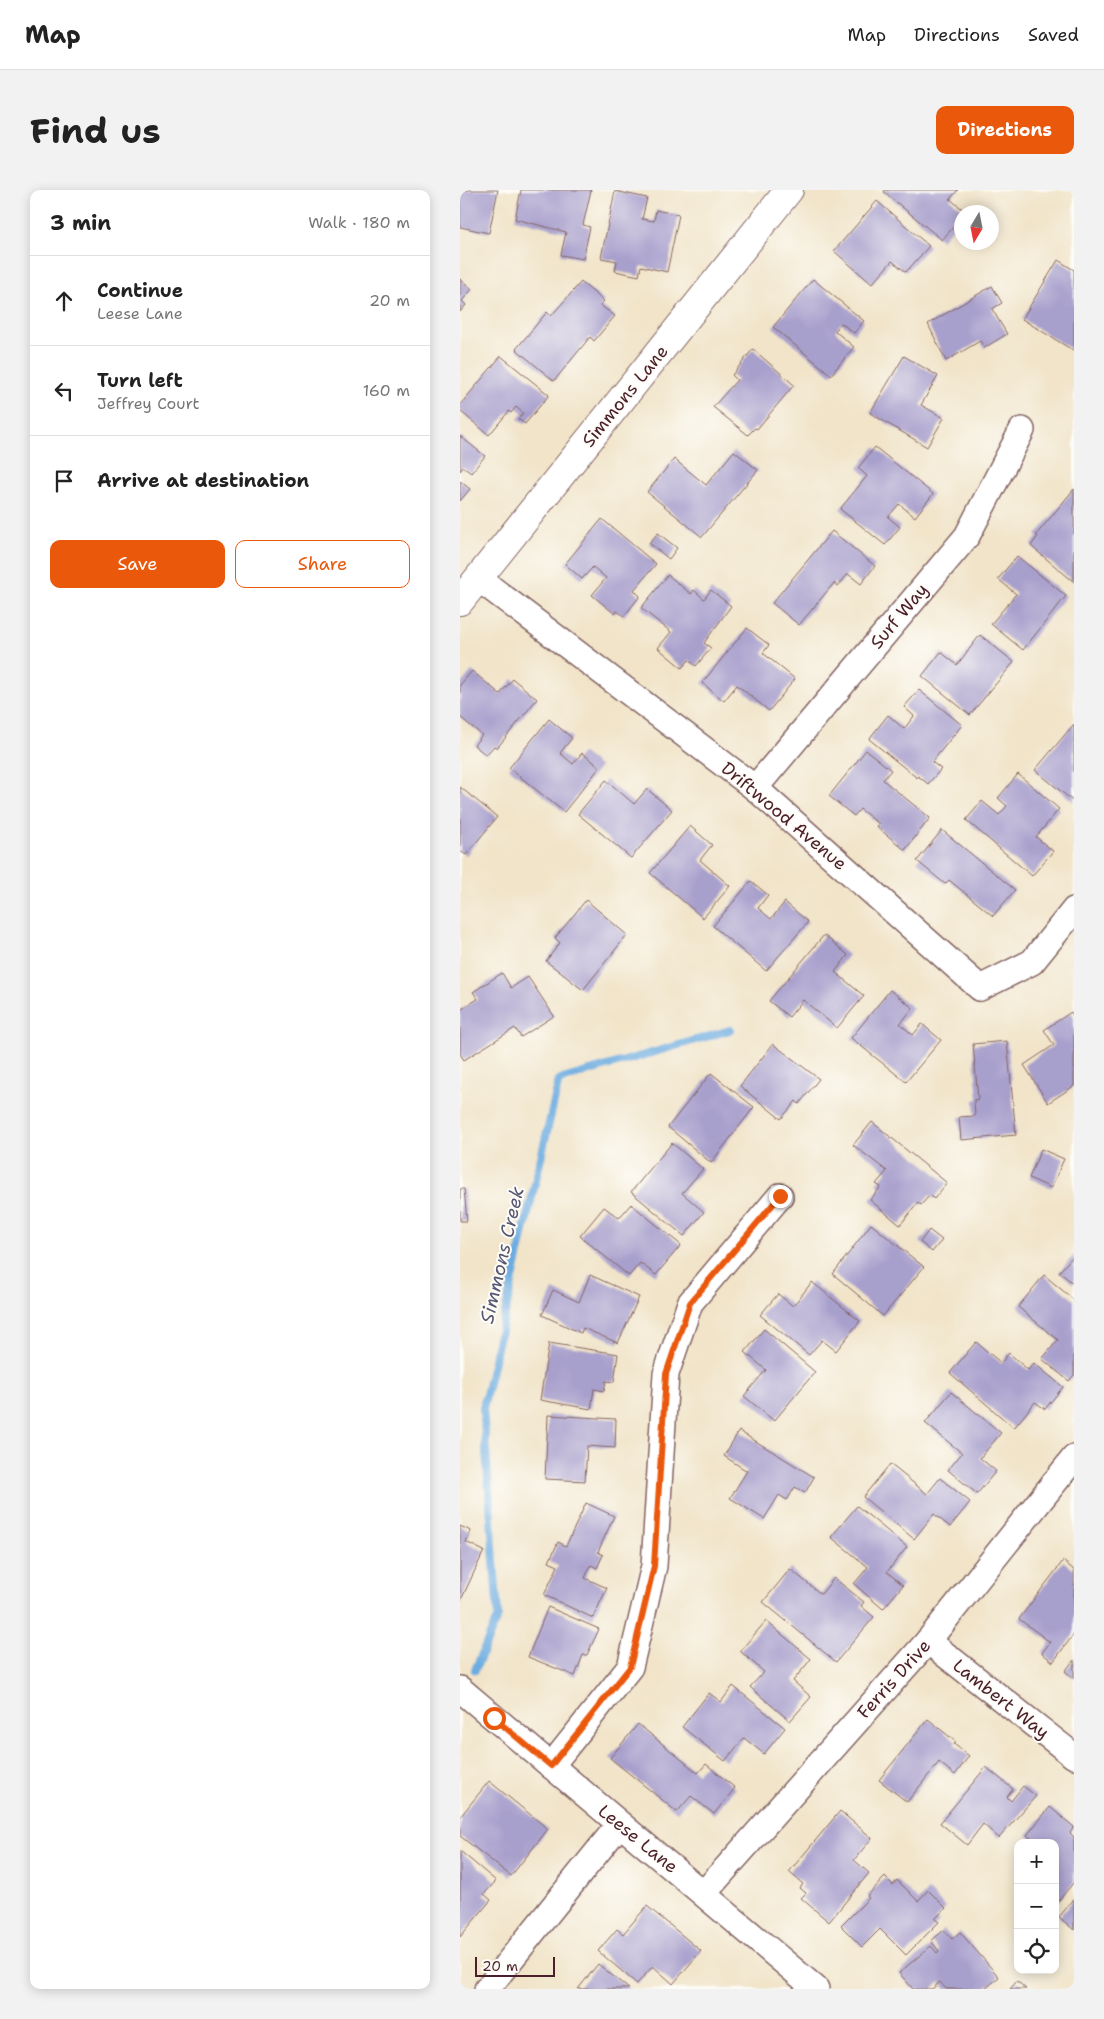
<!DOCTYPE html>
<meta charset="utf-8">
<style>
:root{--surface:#fff;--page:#f2f2f2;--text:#222;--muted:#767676;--line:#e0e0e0;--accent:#ea580c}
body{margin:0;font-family:"Shantell Sans",sans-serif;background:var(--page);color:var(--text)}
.controls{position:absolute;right:15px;bottom:15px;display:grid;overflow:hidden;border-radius:10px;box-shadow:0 2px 12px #0003}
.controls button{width:45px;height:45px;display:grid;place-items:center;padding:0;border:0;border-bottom:1px solid var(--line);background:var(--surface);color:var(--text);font:25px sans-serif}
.compass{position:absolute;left:494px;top:15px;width:45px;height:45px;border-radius:50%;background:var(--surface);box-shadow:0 2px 12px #0003;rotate:190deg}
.scale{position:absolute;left:15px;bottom:12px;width:80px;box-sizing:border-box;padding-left:5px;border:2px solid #4a1f2b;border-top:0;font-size:14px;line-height:18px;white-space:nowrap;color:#4a1f2b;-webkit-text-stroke:4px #fdfcf7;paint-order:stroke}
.stop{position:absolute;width:15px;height:15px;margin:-11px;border:4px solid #ea580c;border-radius:50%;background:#fff}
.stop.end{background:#ea580c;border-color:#fff;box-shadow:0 1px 5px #0008}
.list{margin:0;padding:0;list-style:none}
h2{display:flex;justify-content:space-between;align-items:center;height:65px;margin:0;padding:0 20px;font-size:21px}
h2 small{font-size:16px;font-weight:400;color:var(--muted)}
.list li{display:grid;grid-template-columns:32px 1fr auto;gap:15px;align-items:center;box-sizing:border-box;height:90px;padding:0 20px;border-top:1px solid var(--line)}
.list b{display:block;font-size:19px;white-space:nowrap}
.list p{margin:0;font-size:16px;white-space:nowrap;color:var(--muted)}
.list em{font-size:16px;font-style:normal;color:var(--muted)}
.actions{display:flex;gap:10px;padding:15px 20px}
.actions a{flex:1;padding:11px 0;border:1px solid var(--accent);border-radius:10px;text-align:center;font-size:18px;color:var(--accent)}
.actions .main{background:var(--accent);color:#fff}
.icon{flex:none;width:28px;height:28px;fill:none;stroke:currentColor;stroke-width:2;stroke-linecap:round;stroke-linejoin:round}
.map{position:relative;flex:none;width:614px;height:1799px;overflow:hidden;border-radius:10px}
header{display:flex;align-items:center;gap:30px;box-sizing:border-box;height:70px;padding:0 25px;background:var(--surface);border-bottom:1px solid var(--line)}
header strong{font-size:24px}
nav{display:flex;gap:28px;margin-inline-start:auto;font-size:18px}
.intro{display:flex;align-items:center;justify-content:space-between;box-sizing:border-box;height:120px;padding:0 30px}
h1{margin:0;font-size:35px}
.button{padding:12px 22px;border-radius:10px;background:var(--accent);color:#fff;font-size:18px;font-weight:700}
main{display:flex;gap:30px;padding:0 30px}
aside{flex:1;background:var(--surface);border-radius:10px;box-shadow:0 2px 12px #0003}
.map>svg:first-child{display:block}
</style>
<header>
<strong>Map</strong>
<nav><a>Map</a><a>Directions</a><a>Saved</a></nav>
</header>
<div class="intro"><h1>Find us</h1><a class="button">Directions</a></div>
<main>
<aside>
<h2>3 min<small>Walk · 180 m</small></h2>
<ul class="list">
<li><svg class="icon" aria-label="ahead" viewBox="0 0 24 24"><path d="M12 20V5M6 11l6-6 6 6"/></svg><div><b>Continue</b><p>Leese Lane</p></div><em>20 m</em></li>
<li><svg class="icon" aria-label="left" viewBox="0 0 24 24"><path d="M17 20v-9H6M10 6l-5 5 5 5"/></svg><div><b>Turn left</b><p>Jeffrey Court</p></div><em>160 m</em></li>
<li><svg class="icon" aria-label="arrive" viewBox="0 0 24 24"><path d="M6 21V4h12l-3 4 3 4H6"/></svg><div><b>Arrive at destination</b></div></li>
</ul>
<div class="actions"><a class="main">Save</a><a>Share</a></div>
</aside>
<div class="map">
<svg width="614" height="1799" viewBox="0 0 614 1799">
<rect width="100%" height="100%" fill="#fdfcf7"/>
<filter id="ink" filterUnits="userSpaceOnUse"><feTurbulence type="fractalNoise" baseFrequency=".02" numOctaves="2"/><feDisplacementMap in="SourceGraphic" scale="10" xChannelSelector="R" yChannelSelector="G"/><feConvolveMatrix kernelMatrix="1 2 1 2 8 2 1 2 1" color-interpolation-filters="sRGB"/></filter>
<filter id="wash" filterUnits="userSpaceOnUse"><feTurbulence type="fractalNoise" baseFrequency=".0096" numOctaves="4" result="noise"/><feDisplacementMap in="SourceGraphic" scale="20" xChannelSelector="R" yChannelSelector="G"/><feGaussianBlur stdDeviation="1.12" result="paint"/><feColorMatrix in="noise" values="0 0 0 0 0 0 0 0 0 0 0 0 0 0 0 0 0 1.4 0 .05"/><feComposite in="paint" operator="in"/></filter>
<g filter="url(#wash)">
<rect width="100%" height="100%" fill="#f1e4c9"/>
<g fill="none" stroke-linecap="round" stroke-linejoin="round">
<!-- stream -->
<path stroke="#6cace0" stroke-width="8" d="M15,1480L38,1426L23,1218L99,890L270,840"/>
</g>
<g id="blocks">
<!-- building -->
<g fill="#a79fcc">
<path d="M0,0H38L29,43L0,37Z"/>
<path d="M61,0H131L123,35L130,37L123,69L101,65L106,42L55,29Z"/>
<path d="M425,0H498L490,9L506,22H502V27L482,50L424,2Z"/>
<path d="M155,1L187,8L182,29L194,31L196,20L219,25L207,82L181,76L179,86L155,81L157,71L141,68Z"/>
<path d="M417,11L469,56L446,82L432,71L412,94L374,61Z"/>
<path d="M598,70L614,80V161L562,129Z"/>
<path d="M0,89L12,99L2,111L6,115L0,122Z"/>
<path d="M353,89L404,131L394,143L381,133L375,141L394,157L371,185L313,137Z"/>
<path d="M121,92L144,111L140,115L155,126L134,151L130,147L94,191L56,159L87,122L91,126Z"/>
<path d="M532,96L542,113L532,119L547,144L524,158L520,151L486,171L468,134Z"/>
<path d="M293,159L334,195L297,239L295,238L288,245L253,217L277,190L272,185Z"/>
<path d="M41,166L89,205L65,234L58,229L63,223L56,217L51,223L49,221L29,245L0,221V215Z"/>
<path d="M444,166L478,186L461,215L484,228L467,257L410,223Z"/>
<path d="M0,246L25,266L11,283L3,277L0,281Z"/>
<path d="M415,257L473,304L455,327L439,314L428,327L440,337L425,355L380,319L407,286L398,278Z"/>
<path d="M274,261L298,280L242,347L187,302L214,269L246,295Z"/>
<path d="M0,291L10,299L0,311Z"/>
<path d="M614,299V392L571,356L578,346L576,345Z"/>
<path d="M142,329L196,374L174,400L180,406L164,426L157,421L155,424L132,405L146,388L133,377L122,389L105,374Z"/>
<path d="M372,341L415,376L401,394L388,384L378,396L374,393L339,435L312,413Z"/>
<path d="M198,343L217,358L209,369L189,353Z"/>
<path d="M557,366L606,406L563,460L531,434L556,404L538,389Z"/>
<path d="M208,385L231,404L234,400L244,409L251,400L271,416L244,453L251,458L236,476L229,470L222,478L198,458L211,442L181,418Z"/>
<path d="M287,438L309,455L303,463L335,489L309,521L277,495L264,511L242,493Z"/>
<path d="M520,445L554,472L510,525L462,486L481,462L497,475Z"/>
<path d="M12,481L40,504L53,489L77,509L37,558L34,556L26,565L14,555L22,545L0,527V495Z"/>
<path d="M459,500L502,535L472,572L481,579L468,594L458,586L457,588L409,549L428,525L444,539L454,526L444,517Z"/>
<path d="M89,529L112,548L100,563L113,574L122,563L140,577L104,622L49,578Z"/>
<path d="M614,534V612L575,580Z"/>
<path d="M406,560L431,580L423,590L470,628L445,660L416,636L419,634L400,619L394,626L369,606Z"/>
<path d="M558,584L599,619L576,647L593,661L572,686L506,630L522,611L539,625L547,616L538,608Z"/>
<path d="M146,590L174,614L187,599L212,620L171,668L118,624Z"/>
<path d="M0,597L37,627L6,665L0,661Z"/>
<path d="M230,636L252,655L240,670L270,696L243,728L190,683Z"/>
<path d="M482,640L555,700L533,726L489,690L485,694L457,671Z"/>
<path d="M291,691L308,705L298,718L311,729L325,712L348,732L306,781L253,736Z"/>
<path d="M126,710L167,745L123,800L86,771L100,753L95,748Z"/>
<path d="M364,745L388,765L375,782L404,806L377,838L343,810L329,827L309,811Z"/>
<path d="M42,783L51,798L68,787L94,826L61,847L55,838L4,870L0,864V820L18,809L13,802Z"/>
<path d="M430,800L453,818L440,834L453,845L462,834L481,850L446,892L391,848Z"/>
<path d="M611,822L614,827V896L588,913L564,875L594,855L584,840Z"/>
<path d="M547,851L556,945L501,950L499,927L515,926L514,910L518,909L513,854Z"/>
<path d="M313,854L359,889L339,914L336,911L321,929L280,896Z"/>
<path d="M251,883L294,917L251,973L208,937Z"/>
<path d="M412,932L487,993L474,1009L470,1005L461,1015L458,1013L440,1035L410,1010L421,997L416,994L427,981L393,955Z"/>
<path d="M212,953L243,979L222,1003L244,1022L224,1046L171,1002Z"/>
<path d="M581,959L604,969L591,998L569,988Z"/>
<path d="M0,999H4L7,1031H0Z"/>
<path d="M171,1014L221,1055L196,1085L180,1073L169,1086L120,1046L144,1017L159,1028Z"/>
<path d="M411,1034L464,1077L423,1126L373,1084Z"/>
<path d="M469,1040L482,1050L472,1062L460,1052Z"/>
<path d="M614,1065V1094L599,1082Z"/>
<path d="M130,1085L179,1107L158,1153L123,1138L121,1143L82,1125L93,1100L119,1112Z"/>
<path d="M584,1085L614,1110V1185L609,1191L582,1169L598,1150L558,1117Z"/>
<path d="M352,1092L400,1131L376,1161L362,1150L349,1165L300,1125L318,1104L333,1116Z"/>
<path d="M304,1139L355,1182L314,1231L284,1206L306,1180L285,1162Z"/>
<path d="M516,1152L541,1173L549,1163L568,1180L574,1173L603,1197L585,1219L575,1212L554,1238L490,1183Z"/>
<path d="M89,1153L158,1164L154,1192L146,1191L144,1201L134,1199L131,1219L80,1210Z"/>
<path d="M491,1202L541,1243L520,1268L536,1281L517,1304L488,1280L502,1263L465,1233Z"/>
<path d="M88,1225L156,1229L155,1258L127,1256L125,1291L85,1289Z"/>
<path d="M279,1241L354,1287L345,1303L335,1297L327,1310L319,1305L304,1329L270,1308L287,1281L264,1266Z"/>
<path d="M430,1274L467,1304L480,1288L510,1312L490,1337L474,1324L454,1349L403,1307Z"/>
<path d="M126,1313L154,1326L138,1362L143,1365L137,1378L131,1375L125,1388L147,1398L133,1428L84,1405L98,1376L89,1372L98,1352L106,1356Z"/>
<path d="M397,1316L447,1357L427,1382L443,1395L423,1419L394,1394L408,1377L371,1347Z"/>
<path d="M0,1336L11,1341L6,1352L24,1361L0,1412Z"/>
<path d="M603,1371L614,1380V1444L593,1472L582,1463L590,1452L559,1429Z"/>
<path d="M330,1379L361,1404L374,1388L404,1412L401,1416L414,1427L376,1472L303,1412Z"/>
<path d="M88,1417L139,1439L127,1465H123L115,1486L68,1467Z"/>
<path d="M306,1431L351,1469L333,1491L351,1507L330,1531L290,1497L304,1482L280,1461Z"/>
<path d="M614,1470V1489L605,1481Z"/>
<path d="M273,1496L325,1538L304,1564L284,1548L265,1571L222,1537L249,1503L261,1512Z"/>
<path d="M468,1529L496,1552L494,1554L509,1566L495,1585L479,1572L447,1612L419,1590Z"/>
<path d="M178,1534L238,1583L246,1574L275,1598L254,1624L231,1606L217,1622L150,1568Z"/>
<path d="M526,1577L553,1599L547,1607L551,1611L563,1596L576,1606L539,1648L523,1634L507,1655L480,1633Z"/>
<path d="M29,1591L88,1639L51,1686L0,1646V1627Z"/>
<path d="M590,1617L614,1637L610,1643L614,1647V1692L595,1715V1653H577L567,1645Z"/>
<path d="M380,1621L412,1648L394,1670L409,1683L369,1732L341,1708L346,1703L340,1698L343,1694L329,1682Z"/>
<path d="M0,1661L36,1691L24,1704L31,1710L0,1747Z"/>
<path d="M425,1687L433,1695L437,1690L458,1711L468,1700L486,1718L475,1729L479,1732L446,1765L420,1739L402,1757L381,1736L409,1708L407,1706Z"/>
<path d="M614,1709V1740L599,1727Z"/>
<path d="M187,1716L241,1761L213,1794L193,1776L177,1794L138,1761L157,1739L163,1744Z"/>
<path d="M484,1740L492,1749L500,1742L539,1787L525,1799H486L480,1792L472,1799H453L439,1783L471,1756L477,1763L479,1761L471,1751Z"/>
<path d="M138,1774L169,1799H118Z"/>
<path d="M557,1791L566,1799H550Z"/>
</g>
</g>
</g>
<g filter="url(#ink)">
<use href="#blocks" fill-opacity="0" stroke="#846462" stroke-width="1"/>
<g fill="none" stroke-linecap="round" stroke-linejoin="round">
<!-- minor casing -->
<g stroke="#846462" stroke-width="28">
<g id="minor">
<path d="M19,389L295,598L520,798L572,772L614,720"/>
<path d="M295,598L507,346L562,240"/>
<path d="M468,1451L614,1566"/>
<path d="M0,1499L356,1799"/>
<path d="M91,1576L170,1477L194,1376L206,1184L230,1113L320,1006"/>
<path d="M244,1703L468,1451L614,1268"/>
<path d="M27,1799L159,1635"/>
</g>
</g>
<!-- tertiary casing -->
<g stroke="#846462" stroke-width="30">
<path id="tertiary" d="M0,411L329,0"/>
</g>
<!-- minor -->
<use href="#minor" stroke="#fff" stroke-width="25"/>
<!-- tertiary -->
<use href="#tertiary" stroke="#fff" stroke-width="28"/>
</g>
</g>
<g fill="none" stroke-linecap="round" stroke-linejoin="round" filter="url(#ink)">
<!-- route -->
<path stroke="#ea580c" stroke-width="6" d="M34,1528L91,1576L170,1477L194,1376L206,1184L230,1113L320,1006"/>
</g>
<g text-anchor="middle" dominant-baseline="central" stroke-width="4" stroke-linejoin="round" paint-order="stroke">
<!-- street labels -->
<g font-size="18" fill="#4a1f2b" stroke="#fdfcf7">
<text transform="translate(165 206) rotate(-51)">Simmons Lane</text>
<text transform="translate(439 426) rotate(-50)">Surf Way</text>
<text transform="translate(324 626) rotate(40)">Driftwood Avenue</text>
<text transform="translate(434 1489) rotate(-48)">Ferris Drive</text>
<text transform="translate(541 1509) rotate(38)">Lambert Way</text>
<text transform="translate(178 1649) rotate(39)">Leese Lane</text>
</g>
<!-- water labels -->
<g font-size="19" font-style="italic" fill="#585773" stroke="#fdfcf7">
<text transform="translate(42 1065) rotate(-77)">Simmons Creek</text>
</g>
</g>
</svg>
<div class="controls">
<button>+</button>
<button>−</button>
<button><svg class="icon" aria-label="locate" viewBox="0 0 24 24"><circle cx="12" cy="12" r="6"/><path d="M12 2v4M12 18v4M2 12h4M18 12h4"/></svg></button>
</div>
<svg class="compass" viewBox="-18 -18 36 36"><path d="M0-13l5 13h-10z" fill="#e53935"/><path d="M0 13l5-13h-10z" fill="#767676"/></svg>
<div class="scale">20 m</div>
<div class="stop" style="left:34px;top:1528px"></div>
<div class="stop end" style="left:320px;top:1006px"></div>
</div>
</main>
